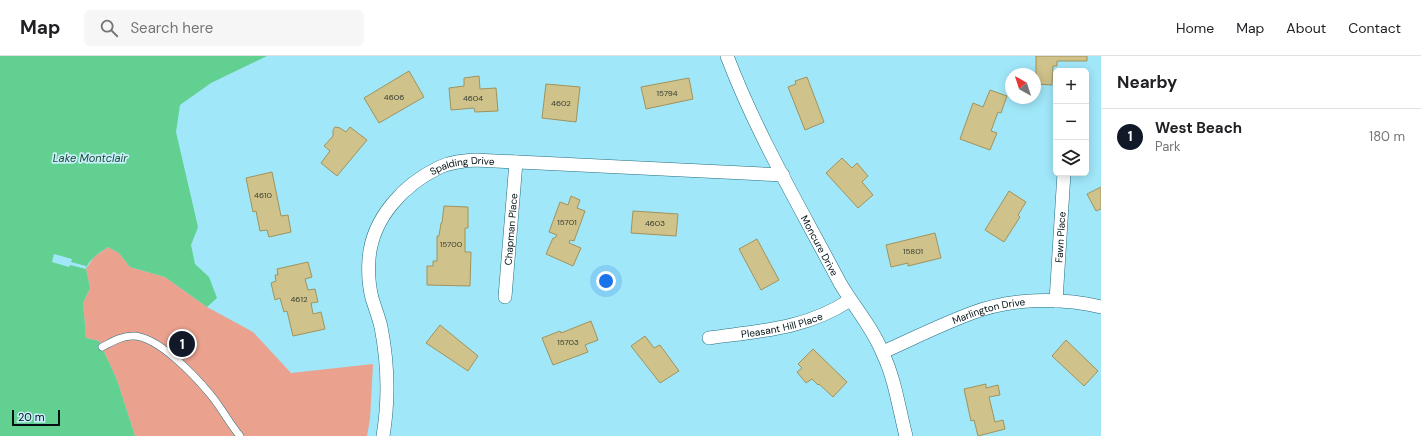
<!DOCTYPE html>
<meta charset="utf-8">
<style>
:root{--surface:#fff;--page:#f6f6f6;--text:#202124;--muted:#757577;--line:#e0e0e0;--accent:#111827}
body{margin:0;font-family:"DM Sans",sans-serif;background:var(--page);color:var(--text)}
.controls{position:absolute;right:12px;top:12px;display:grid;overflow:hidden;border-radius:6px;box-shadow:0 2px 10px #0003}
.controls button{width:36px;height:36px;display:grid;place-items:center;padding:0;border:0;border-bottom:1px solid var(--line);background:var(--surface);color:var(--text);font:20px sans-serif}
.compass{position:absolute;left:1005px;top:12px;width:36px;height:36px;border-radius:50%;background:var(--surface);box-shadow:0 2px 10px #0003;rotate:321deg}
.scale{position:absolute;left:12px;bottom:10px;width:48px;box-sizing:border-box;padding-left:4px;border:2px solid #001015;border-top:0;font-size:11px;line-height:14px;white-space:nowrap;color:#001015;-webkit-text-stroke:3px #c6effa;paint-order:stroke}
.you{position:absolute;left:606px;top:225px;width:14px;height:14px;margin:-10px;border:3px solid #fff;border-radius:50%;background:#1a73e8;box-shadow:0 0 0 6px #1a73e833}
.badge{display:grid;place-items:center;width:26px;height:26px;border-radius:50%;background:var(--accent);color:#fff;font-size:13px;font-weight:700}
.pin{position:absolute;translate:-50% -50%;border:2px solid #fff;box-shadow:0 1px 4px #0006}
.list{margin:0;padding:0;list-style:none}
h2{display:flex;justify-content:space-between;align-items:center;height:52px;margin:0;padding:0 16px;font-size:17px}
h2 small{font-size:13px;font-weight:400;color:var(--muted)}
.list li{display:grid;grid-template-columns:26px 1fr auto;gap:12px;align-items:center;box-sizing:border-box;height:56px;padding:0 16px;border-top:1px solid var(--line)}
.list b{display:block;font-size:15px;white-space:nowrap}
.list p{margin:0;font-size:13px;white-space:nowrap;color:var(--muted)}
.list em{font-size:13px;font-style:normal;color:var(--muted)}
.icon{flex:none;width:22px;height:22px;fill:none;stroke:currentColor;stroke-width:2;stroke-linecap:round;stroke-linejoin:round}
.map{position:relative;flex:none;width:1101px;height:380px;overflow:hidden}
header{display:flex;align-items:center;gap:24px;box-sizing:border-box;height:56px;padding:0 20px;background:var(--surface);border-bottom:1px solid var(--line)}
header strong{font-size:19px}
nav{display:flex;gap:22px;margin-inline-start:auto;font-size:14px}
.search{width:280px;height:36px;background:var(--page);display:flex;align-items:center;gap:10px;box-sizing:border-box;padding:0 14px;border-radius:6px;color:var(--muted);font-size:15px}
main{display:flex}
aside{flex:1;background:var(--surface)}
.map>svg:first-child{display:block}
</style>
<header>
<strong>Map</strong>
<div class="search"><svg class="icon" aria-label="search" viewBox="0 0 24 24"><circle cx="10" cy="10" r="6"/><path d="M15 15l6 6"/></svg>Search here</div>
<nav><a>Home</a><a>Map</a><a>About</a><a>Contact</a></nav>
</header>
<main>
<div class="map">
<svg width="1101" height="380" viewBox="0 0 1101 380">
<rect width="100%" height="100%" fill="#a0e7f9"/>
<!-- green -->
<path fill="#eaa18d" d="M108,191L119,197L130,211L165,221L207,251L253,276L291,317L373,308L370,363L367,380H135L117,324L99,285L86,282L83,247L90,232L86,213L94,201Z"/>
<!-- water -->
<path fill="#61d091" d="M0,0H267L211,27L180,49L176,76L198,171L191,189L195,208L209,221L217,242L207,251L165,221L130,211L119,197L108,191C99,197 89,203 86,213L90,232L83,247L86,282L99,285L117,324L135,380H0Z"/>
<!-- pier -->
<path fill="#a0e7f9" d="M54,198L72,203L71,206L86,210V213L70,209L69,211L52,206Z"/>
<!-- building -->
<g fill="#cfc28a" stroke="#a0935d">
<path d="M1036,0H1087V5H1057V10H1053L1052,29L1036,28Z"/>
<path d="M409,15L424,41L379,67L364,42Z"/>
<path d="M479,20L480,33L496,32L498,55L475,56L474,52L451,54L449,32L464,30V22Z"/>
<path d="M807,21L824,66L805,74L788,31L796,28L795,25Z"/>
<path d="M689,22L693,43L646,53L641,31Z"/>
<path d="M546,28L580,31L576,66L542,62Z"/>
<path d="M990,34L1007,40L1001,57L998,56L991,75L997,77L990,94L960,83L973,47L983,51Z"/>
<path d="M335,71L340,72L346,76L350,71L367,84L337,120L321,107L330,95L324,90L333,80V74Z"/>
<path d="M842,102L852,112L857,107L868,120L862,126L873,139L858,152L826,117Z"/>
<path d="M272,116L281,160L288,159L291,176L269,181L267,174L260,175L256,155L253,156L246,122Z"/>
<path d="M1101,131V153L1096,155L1087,138Z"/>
<path d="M1009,135L1026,146L1018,159L1020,161L1004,186L985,174Z"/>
<path d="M571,140L580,144L577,152L585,155L574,185L570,184L569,187L581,192L573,210L546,198L553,182H555L557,179L549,176L560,146L568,149Z"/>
<path d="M444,150L468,151V172H465V196H471L470,230L427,229V210H433V205H437V180H439L441,167H442Z"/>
<path d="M633,155L678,158L676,180L631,177Z"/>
<path d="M935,177L941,202L908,210V207L891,211L886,189Z"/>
<path d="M757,183L779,224L761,234L739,193Z"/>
<path d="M308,206L312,221L305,223L308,234L315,233L318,246L311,247L313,258L321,256L325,273L293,280L287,255L284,256L280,242L275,244L271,227L276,225L275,219H278L277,213Z"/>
<path d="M591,265L598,284L585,289L588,296L553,309L542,282L560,275L561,277Z"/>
<path d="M440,269L478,300L468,315L426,287Z"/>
<path d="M645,280L654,292L660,289L679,315L660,327L631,290Z"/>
<path d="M1066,284L1098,315L1084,330L1052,300Z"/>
<path d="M813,293L847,326L833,341L819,328L818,329L812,323L806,327L797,316L802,312L798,308Z"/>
<path d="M986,328V332L998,329L1000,339L989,341L995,366L1003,364L1005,373L978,380L974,364L971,365L964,333Z"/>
</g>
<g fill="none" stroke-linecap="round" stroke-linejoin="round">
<!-- lane casing -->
<g stroke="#246d7e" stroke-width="8">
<path id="lane" d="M102,291C112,286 121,280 133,280C158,280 195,320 210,338C221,351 229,367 240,380"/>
</g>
<!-- street casing -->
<g stroke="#246d7e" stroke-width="14">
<g id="street">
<path id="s1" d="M727,0C757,79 801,153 840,227C854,251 873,272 883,298C895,323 899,353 906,380"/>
<path id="s2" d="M505,241L516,106"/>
<path id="s3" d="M1056,245L1064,117"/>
<path id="s4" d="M709,282C759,275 807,273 850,244"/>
<path id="s5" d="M883,296C912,283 942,268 972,257C1012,242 1060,241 1101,251"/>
<path id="s6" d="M383,380C389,344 388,307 381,271C379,262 375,252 372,242C369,230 368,216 369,203C372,162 404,128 440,111C451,106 463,105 475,104L783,119"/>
</g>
</g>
<!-- lane -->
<use href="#lane" stroke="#fff" stroke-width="7"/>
<!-- street -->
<use href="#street" stroke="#fff" stroke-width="13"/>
</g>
<g text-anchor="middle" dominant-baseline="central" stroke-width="3.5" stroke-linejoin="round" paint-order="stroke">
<!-- number labels -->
<g font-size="8" fill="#343c32">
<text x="667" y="37">15794</text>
<text x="394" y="41">4606</text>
<text x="473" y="42">4604</text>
<text x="561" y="47">4602</text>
<text x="263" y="139">4610</text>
<text x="567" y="166">15701</text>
<text x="655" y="167">4603</text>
<text x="451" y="188">15700</text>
<text x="913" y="195">15801</text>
<text x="299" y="243">4612</text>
<text x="568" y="286">15703</text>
</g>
<!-- street labels -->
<g font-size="10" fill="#001015" stroke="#c6effa">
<text stroke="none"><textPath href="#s6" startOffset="323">Spalding Drive</textPath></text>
<text stroke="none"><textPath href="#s2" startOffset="68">Chapman Place</textPath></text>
<text stroke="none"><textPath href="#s3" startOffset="64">Fawn Place</textPath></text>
<text stroke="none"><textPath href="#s1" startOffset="211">Moncure Drive</textPath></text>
<text stroke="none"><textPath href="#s5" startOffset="114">Marlington Drive</textPath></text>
<text stroke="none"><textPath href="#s4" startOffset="74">Pleasant Hill Place</textPath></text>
</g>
<!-- water labels -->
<g font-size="11" font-style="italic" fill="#1d4b31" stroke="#c6effa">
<text x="90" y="102">Lake Montclair</text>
</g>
</g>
</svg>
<div class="controls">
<button>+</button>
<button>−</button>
<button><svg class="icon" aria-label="layers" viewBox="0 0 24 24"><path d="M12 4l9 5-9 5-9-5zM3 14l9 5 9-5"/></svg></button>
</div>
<svg class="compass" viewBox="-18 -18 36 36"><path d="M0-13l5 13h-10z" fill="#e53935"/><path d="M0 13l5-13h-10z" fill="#757577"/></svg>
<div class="scale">20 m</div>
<div class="you"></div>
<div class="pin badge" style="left:182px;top:288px">1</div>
</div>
<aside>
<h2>Nearby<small></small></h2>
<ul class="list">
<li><span class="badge">1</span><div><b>West Beach</b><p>Park</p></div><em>180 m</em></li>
</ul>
</aside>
</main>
